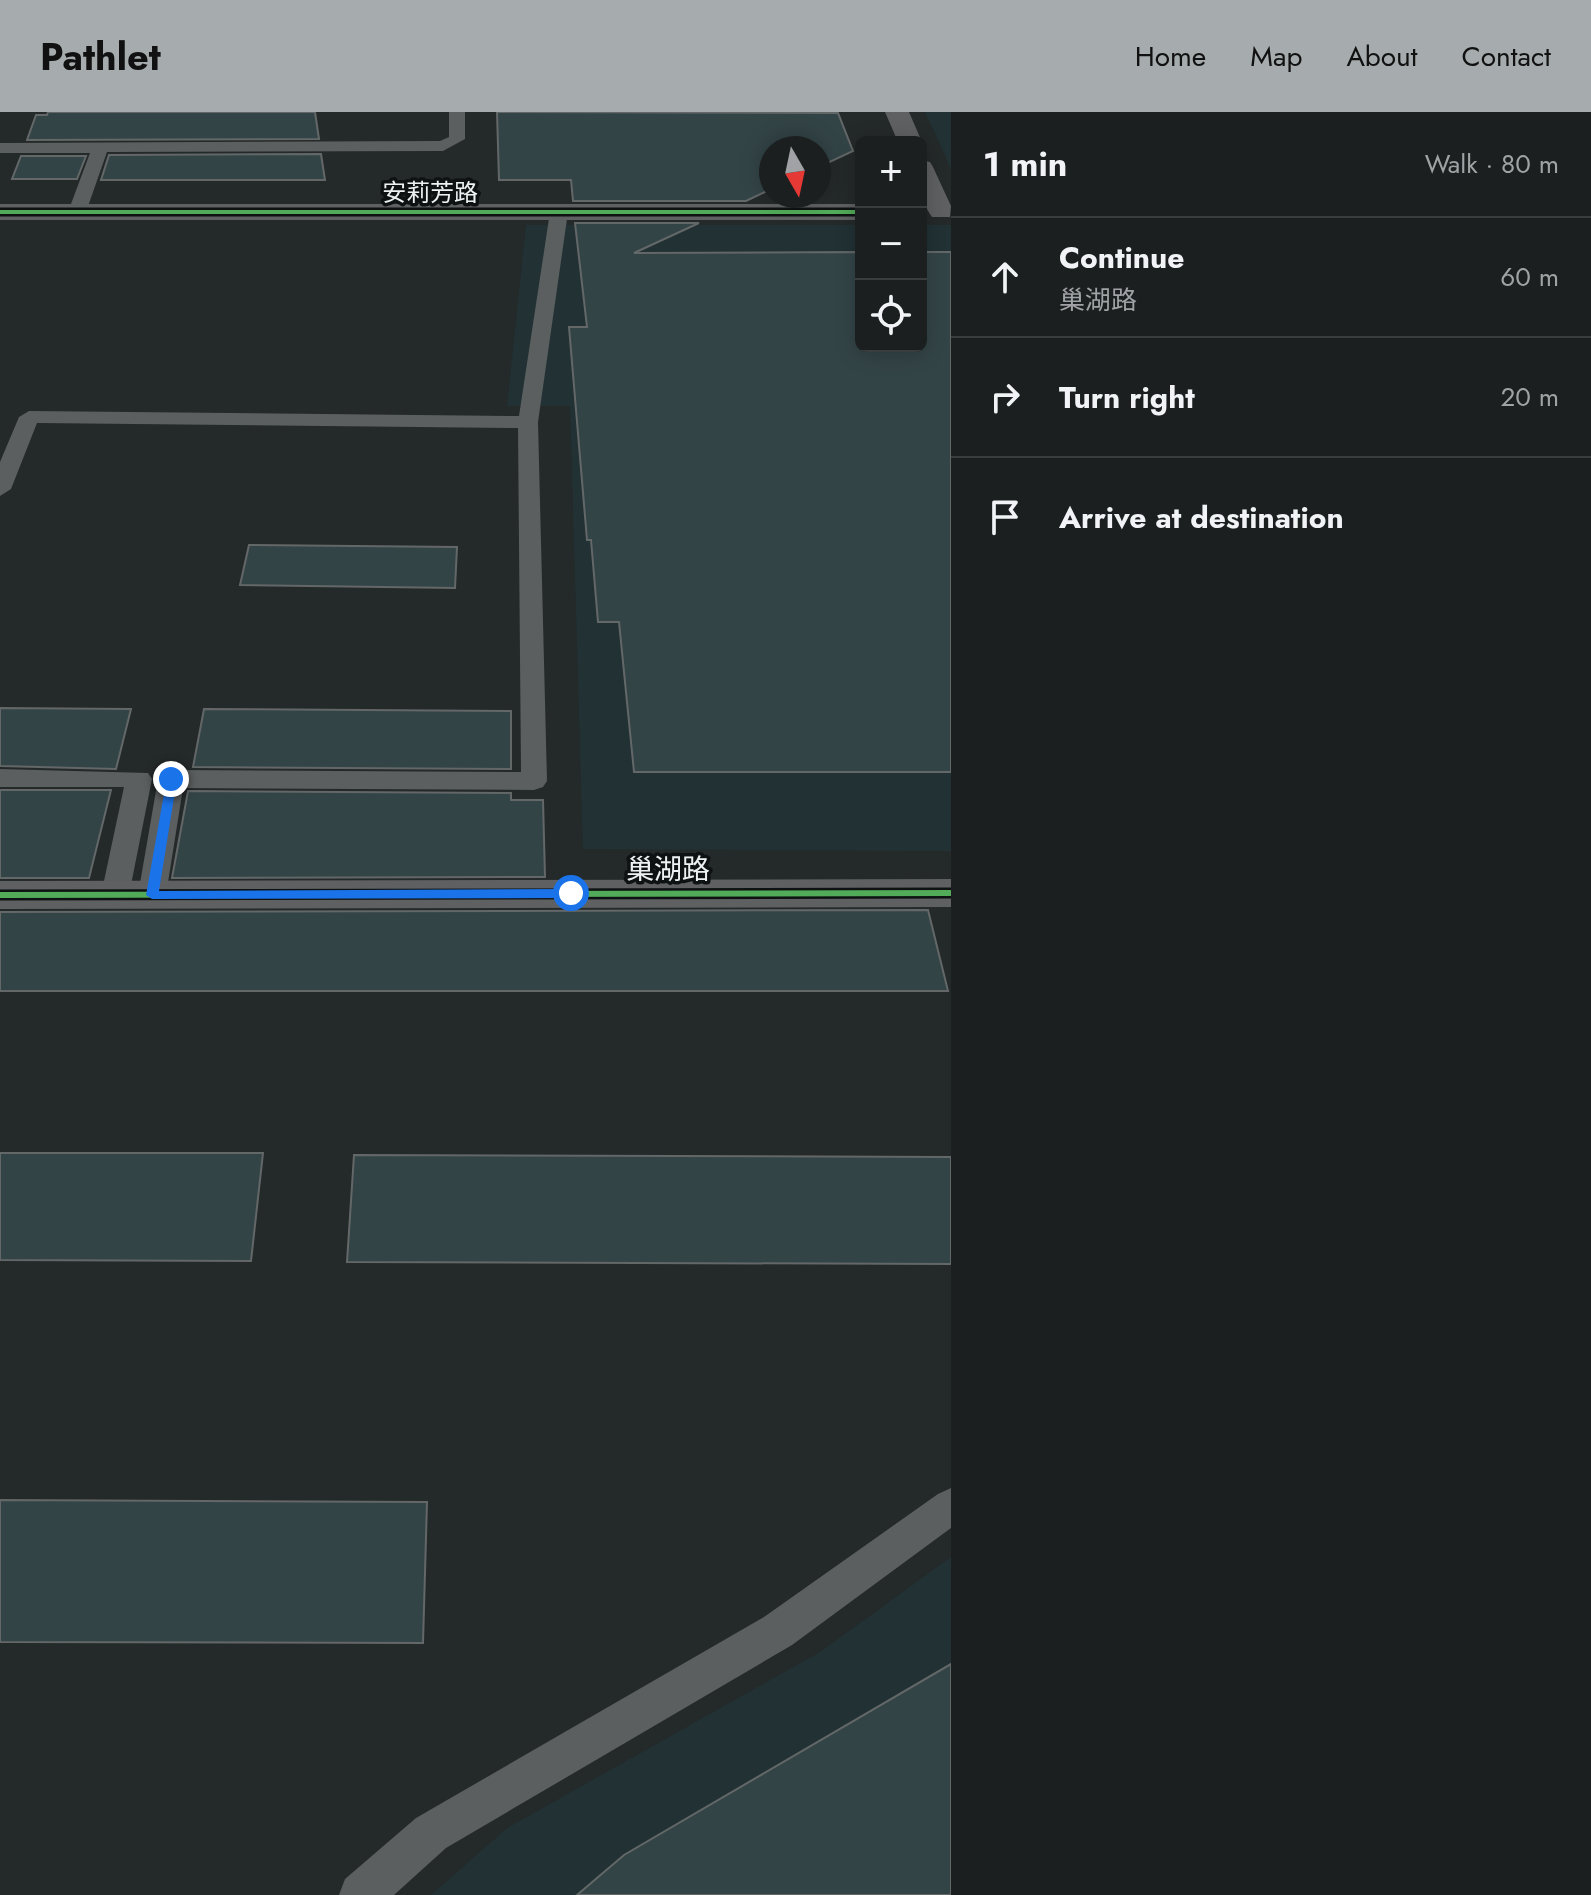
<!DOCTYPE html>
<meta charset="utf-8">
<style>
:root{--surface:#1b1f20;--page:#242729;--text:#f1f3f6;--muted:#a0a2a5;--line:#393d3e;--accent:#a6acad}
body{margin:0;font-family:Jost,"Noto Sans SC",sans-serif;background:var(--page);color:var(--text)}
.controls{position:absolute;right:24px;top:24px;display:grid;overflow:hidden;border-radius:12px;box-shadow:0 4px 20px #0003}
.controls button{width:72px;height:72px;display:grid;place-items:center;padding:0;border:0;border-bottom:2px solid var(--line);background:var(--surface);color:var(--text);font:40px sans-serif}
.compass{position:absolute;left:759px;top:24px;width:72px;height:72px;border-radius:50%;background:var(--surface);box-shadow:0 4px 20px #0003;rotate:171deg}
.stop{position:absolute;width:24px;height:24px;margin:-18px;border:6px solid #1a73e8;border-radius:50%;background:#fff}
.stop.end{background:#1a73e8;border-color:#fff;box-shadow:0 2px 8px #0008}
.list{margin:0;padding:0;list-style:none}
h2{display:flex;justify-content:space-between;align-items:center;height:104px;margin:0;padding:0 32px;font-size:34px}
h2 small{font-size:26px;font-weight:400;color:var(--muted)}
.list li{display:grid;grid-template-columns:52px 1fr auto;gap:24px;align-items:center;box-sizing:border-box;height:120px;padding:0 32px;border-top:2px solid var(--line)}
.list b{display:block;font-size:30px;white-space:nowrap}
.list p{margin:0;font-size:26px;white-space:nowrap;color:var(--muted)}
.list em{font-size:26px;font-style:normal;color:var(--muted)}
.icon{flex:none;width:44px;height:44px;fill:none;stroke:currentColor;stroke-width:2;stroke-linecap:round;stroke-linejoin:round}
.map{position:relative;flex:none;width:951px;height:1783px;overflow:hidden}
header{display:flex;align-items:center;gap:48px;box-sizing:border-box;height:112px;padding:0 40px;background:var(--accent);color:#111}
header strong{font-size:38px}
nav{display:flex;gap:44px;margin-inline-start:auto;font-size:28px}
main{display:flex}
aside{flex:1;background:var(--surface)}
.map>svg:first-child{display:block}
</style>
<header>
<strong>Pathlet</strong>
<nav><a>Home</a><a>Map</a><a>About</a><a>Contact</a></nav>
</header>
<main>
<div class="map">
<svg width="951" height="1783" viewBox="0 0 951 1783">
<rect width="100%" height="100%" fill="#24292a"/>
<!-- built -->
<g fill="#213134">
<path d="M925,0H951V57Z"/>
<path d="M526,113H861V234H921V113H951V739L583,737L570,294H507Z"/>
<path d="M951,1445V1783H431L507,1716L820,1540Z"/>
</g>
<!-- building -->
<g fill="#334447" stroke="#636768" stroke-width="2">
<path d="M48,0H315L319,27L27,28L36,3H47Z"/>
<path d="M497,0L838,1L853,39L819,55V36H771V77L746,89H573L571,68H499Z"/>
<path d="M321,42L325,68H101L109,43Z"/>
<path d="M21,44H86L77,67H12Z"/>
<path d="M575,111H699L634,141L861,140V234H921V140H951V660H634L619,510H598L591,428H587L569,215H587Z"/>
<path d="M249,433L457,435L455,476L240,473Z"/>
<path d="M0,596L131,597L116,657L0,654Z"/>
<path d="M204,597L511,599V657L193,655Z"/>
<path d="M0,678H111L89,766H0Z"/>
<path d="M188,679L511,681V688H543L545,765L172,766Z"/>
<path d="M928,798L948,879H0V800Z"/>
<path d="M0,1041H263L251,1149L0,1148Z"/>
<path d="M354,1043L951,1045V1152L347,1150Z"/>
<path d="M0,1388L427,1390L423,1531L0,1530Z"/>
<path d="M951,1552V1783H577L624,1743Z"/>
</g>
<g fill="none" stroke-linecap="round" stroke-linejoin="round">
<!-- lane -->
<g fill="#5c5f5f" fill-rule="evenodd">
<path d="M449,0H465V27L443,39L107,40L86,100L77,105L68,100L90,41H0V31L440,29L449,25Z"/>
<path d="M559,95L568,100L538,310L547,669L543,675L534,678L183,676L166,783L162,790L152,793L142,790L138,783L158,667L162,661L171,658L521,660L518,316L37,311L11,377L0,384V350L19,305L29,299L519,304L550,100Z"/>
<path d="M0,657L148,661L152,667L129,783L125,790L115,793L105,790L101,783L124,675H0Z"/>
<path d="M951,1376V1416L792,1533L446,1736L394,1783H339L345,1767L416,1706L764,1505L938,1382Z"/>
</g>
<!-- secondary -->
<g fill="#5e6061" fill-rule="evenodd">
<path d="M885,0H909L922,30L921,31L898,30Z"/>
<path d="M921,48L930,50L933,55L951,94L950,105H932C919,87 921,69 921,48Z"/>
<rect x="0" y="92" width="861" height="16"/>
<path d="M951,767V795L0,797V769Z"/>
</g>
<!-- cycleway casing -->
<g stroke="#0e1213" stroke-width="5">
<g id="cycleway">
<rect x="0" y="98" width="861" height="4"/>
<path d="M951,778V784L0,786V780Z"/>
</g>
</g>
<!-- cycleway -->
<use href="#cycleway" fill="#51ab58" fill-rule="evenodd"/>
</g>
<!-- route -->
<path fill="#1a73e8" d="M167,665L177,667L159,779L571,777L577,781L571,786L152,787L146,783Z"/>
<g text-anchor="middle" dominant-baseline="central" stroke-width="7" stroke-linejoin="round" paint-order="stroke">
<!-- far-street labels -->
<g font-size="24" fill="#ecf2f3" stroke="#0e1213">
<text x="430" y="80">安莉芳路</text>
</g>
<!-- street labels -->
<g font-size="28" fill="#ecf2f3" stroke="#0e1213">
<text x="668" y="757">巢湖路</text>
</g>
</g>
</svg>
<div class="controls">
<button>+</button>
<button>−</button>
<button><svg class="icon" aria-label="locate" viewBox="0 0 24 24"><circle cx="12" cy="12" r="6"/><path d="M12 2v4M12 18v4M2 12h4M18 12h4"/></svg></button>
</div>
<svg class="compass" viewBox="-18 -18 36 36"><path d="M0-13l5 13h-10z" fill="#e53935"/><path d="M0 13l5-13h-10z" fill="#a0a2a5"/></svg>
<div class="stop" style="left:571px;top:781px"></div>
<div class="stop end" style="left:171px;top:667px"></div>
</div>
<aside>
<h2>1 min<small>Walk · 80 m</small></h2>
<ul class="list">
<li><svg class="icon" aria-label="ahead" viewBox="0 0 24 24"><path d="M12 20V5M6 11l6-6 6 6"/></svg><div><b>Continue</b><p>巢湖路</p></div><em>60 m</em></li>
<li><svg class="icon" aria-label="right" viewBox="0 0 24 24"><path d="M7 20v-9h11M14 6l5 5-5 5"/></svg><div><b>Turn right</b></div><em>20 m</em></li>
<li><svg class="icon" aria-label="arrive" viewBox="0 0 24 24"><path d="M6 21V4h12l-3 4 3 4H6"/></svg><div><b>Arrive at destination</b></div></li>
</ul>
</aside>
</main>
